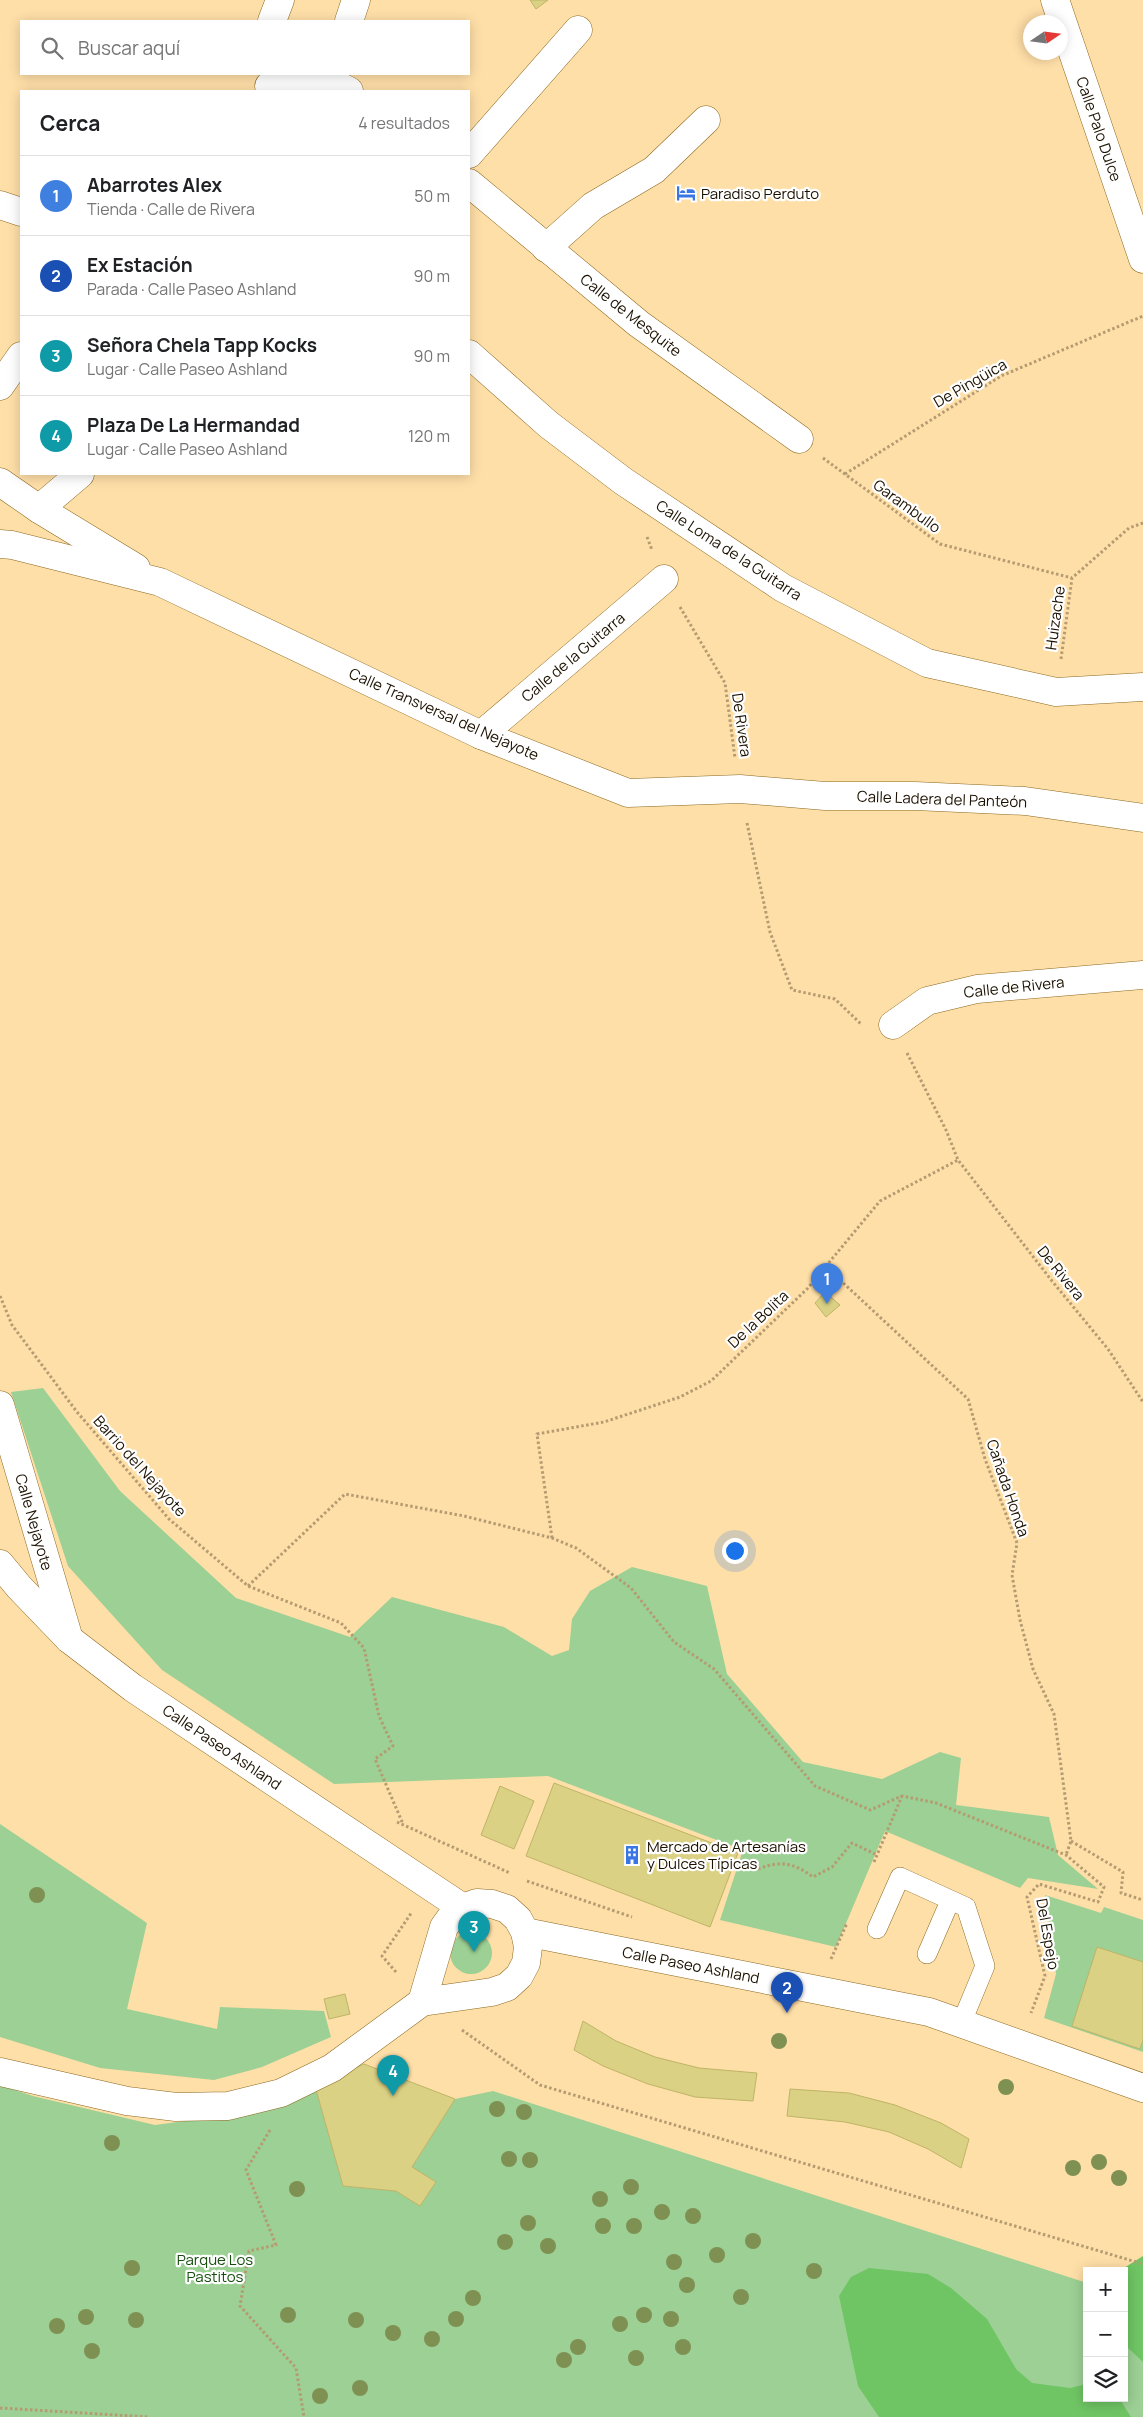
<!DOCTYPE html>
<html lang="es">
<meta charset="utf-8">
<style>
:root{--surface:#fff;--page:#f6f6f6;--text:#202124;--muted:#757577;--line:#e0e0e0;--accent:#3975e4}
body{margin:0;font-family:Manrope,sans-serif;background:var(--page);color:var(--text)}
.controls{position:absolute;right:15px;bottom:15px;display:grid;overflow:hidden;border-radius:0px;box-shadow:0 2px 12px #0003}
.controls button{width:45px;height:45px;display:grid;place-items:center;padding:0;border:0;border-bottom:1px solid var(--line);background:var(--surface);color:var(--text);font:25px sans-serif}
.compass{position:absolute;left:1023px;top:15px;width:45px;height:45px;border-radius:50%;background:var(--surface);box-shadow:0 2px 12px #0003;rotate:77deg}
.you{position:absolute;left:734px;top:1550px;width:18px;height:18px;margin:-12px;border:4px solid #fff;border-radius:50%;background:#1a73e8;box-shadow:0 0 0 8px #1a73e833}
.badge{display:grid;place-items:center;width:32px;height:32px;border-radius:50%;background:var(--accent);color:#fff;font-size:16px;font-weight:700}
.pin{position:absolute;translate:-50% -41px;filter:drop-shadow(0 1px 2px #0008)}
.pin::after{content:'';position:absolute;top:26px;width:18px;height:15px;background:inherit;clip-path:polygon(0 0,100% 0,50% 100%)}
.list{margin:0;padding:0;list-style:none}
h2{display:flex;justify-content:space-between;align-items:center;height:65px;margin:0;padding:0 20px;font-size:21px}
h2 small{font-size:16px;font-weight:400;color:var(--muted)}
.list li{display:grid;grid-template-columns:32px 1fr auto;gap:15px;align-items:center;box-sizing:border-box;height:80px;padding:0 20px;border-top:1px solid var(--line)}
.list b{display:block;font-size:19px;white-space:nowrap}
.list p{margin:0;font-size:16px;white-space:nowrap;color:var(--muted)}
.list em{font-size:16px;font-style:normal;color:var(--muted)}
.icon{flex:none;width:28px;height:28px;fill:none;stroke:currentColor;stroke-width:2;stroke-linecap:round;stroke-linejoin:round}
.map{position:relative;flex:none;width:1143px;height:2417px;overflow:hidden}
.search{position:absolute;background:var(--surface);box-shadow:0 2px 12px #0003;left:20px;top:20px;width:450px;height:55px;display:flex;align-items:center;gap:12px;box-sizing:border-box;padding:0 18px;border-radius:0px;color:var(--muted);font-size:19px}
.panel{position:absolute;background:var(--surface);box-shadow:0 2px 12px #0003;left:20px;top:90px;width:450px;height:385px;border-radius:0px}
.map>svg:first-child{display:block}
</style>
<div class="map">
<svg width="1143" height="2417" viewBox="0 0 1143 2417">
<rect width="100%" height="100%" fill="#ffdfa8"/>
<!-- green -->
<g fill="#9cd094">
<path d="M43,1388L120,1491L236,1598L350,1637L392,1597L504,1627L552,1656L569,1650L572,1619L590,1591L632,1567L707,1586L727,1674L803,1762L882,1779L940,1752L961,1758L956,1805L1049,1817L1058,1855L1098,1889L1028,1878L1020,1888L885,1831L836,1947L720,1920L743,1850L548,1776L334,1784L162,1670L68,1566L11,1392Z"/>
<path d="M0,1824L147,1923L127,2009L217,2029L220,2007L324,2011L331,2037L262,2067L214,2080L100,2068L0,2037Z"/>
<path d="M1045,1895L1101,1913L1104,1907L1143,1920V2052L1044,2018L1056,1974Z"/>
<circle cx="471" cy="1953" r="21"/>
<path d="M0,2085L33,2096L155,2125L230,2115L315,2086L343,2186L396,2191L420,2206L412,2167L455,2099L493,2091L1087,2283V2398H1124V2294L1143,2300V2417H0Z"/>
</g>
<!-- forest -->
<g fill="#6fc564">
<path d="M1143,2256V2362L1124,2344V2271H1119Z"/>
<path d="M869,2268L928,2274L951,2288L987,2319L1016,2369L1032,2383L1070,2388L1087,2384V2398H1119L1131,2417H879L858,2386L839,2296L851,2277Z"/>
</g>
<!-- building -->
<g fill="#dbd184" stroke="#beb467">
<path d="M530,0H548L536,9Z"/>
<path d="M825,1292L840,1305L826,1317L815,1303Z"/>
<path d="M554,1783L738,1853L710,1927L526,1856Z"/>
<path d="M500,1786L534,1801L514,1849L481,1835Z"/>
<path d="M1097,1947L1143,1962V2040L1140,2049L1072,2026Z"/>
<path d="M345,1994L350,2014L329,2019L324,1999Z"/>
<path d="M583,2021L616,2041L655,2057L699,2068L757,2073L753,2101L695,2097L648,2084L603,2066L574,2050Z"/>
<path d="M364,2064L455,2099L412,2167L436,2182L420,2206L396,2191L343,2186L315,2086Z"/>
<path d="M790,2089L849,2093L895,2105L941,2123L969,2139L961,2168L928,2149L889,2132L845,2122L787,2116Z"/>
</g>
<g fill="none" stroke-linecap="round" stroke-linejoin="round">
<!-- service casing -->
<g stroke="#8b681e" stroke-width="20">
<g id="service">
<path d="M877,1929L900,1877L966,1907L985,1966L961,2024"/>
<path d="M927,1954L950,1901"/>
</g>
</g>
<!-- pedestrian casing -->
<g stroke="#8b681e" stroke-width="29">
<path id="pedestrian" d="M0,1405L69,1639"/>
</g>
<!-- minor casing -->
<g stroke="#8b681e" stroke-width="29">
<g id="minor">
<path d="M1055,0L1143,259"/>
<path d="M272,21L280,0"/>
<path d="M349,21L356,0"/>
<path d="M269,86L328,80L349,91"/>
<path d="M469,154L578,30"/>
<path d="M469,183L639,324L799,439"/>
<path d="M0,205L21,212"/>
<path d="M546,248L593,206L654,170L706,120"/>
<path d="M469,354L549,425L623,481L783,588L927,663L1056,692L1143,687"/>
<path d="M0,386L21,356"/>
<path d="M0,482L39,509L136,568"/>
<path d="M39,509L80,474"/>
<path d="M0,544L12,545L160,582L481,735L628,793L740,789L825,796H915L1025,801L1143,818"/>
<path d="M481,735L664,579"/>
<path d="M893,1025L927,1001L977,989L1143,975"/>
<path d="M0,1564L19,1587L69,1639L133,1688L463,1908"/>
</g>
</g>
<!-- tertiary casing -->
<g stroke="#8b681e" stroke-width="29">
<g id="tertiary">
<path d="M525,1932L929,2012L1143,2088"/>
<path d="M0,2072L127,2101L176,2107L228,2106L281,2093L332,2068L422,2002L492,1992L507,1987L519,1976L526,1963L528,1947L525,1932L518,1919L507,1909L492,1904L477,1903L463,1908L452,1916L444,1927L422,2002"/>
</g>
</g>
<!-- path -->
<g stroke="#b49b71" stroke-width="3" stroke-dasharray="2.5 2.5" stroke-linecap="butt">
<path d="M823,458L940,544L1072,578"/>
<path d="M845,474L1001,376L1143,316"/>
<path d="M647,537L652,550"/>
<path d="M680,607L725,683L735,758"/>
<path d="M1061,659L1072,578L1129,528L1143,523"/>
<path d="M747,823L770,932L792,990L835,999L861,1024"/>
<path d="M907,1053L946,1130L958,1160L1052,1281L1108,1349L1143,1402"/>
<path d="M825,1266L968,1399L985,1459L1017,1543L1012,1575L1020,1620L1033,1669L1054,1714L1071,1841L1066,1855"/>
<path d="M0,1296L12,1325L77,1412L169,1519L248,1586L341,1623L364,1648L379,1716L393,1746L375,1759L403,1824"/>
<path d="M552,1538L537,1434L604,1422L680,1397L711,1381L807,1289L880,1201L958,1160"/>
<path d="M248,1586L345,1494L464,1516L552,1538L576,1548L631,1588L674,1642L714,1669L815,1786L870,1810L902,1796L936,1803L1066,1855L1104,1887L1098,1902L1039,1884L1027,1897L1045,1976L1031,2013"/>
<path d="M397,1822L510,1873"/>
<path d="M1071,1841L1123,1872L1121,1893L1143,1900"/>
<path d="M874,1862L902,1796"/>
<path d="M758,1869C781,1860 794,1863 813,1877L832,1867L852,1843L877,1855"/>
<path d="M527,1881L632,1917"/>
<path d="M831,1959L847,1923"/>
<path d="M396,1972L382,1956L412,1912"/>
<path d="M462,2030L540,2085L1143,2264"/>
<path d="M270,2130L246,2170L276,2245L249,2251L240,2306L296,2368L304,2417"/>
<path d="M0,2408L149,2417"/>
</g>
<!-- service -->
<use href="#service" stroke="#fff" stroke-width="19"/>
<!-- pedestrian -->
<use href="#pedestrian" stroke="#fff" stroke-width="28"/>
<!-- minor -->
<use href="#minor" stroke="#fff" stroke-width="28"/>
<!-- tertiary -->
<use href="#tertiary" stroke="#fff" stroke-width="28"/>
</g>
<!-- trees -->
<g fill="#7f9053">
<circle cx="37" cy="1895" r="8"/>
<circle cx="779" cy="2041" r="8"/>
<circle cx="1006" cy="2087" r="8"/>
<circle cx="497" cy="2109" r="8"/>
<circle cx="524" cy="2112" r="8"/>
<circle cx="112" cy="2143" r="8"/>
<circle cx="509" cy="2159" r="8"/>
<circle cx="530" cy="2160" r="8"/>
<circle cx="1099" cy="2162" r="8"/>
<circle cx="1073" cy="2168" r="8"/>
<circle cx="1119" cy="2178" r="8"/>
<circle cx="631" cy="2187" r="8"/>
<circle cx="297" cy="2189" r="8"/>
<circle cx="600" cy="2199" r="8"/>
<circle cx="662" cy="2212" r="8"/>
<circle cx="693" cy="2216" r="8"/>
<circle cx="528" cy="2223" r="8"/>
<circle cx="603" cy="2226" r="8"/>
<circle cx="634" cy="2226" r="8"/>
<circle cx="753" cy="2241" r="8"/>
<circle cx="505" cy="2242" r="8"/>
<circle cx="548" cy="2246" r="8"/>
<circle cx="717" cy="2255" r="8"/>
<circle cx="674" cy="2262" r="8"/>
<circle cx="132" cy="2268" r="8"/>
<circle cx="814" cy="2271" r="8"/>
<circle cx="687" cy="2285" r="8"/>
<circle cx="741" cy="2297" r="8"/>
<circle cx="473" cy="2298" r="8"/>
<circle cx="288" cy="2315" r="8"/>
<circle cx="644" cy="2315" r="8"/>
<circle cx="86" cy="2317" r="8"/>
<circle cx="456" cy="2319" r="8"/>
<circle cx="671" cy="2319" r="8"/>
<circle cx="136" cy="2320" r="8"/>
<circle cx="356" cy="2320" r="8"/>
<circle cx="620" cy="2324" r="8"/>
<circle cx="57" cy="2326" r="8"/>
<circle cx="393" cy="2333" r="8"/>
<circle cx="432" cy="2339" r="8"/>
<circle cx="578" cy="2347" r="8"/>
<circle cx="683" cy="2347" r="8"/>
<circle cx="92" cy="2351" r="8"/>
<circle cx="636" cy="2358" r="8"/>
<circle cx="564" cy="2360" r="8"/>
<circle cx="360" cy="2388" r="8"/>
<circle cx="320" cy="2396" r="8"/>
</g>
<!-- icons -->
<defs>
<g id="hotel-bare" transform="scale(1.5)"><path d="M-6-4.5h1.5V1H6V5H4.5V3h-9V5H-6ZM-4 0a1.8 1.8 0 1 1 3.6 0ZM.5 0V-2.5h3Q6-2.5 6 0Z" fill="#3975e4" stroke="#fff" stroke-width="2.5" paint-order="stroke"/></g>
<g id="building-bare" transform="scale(1.5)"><path d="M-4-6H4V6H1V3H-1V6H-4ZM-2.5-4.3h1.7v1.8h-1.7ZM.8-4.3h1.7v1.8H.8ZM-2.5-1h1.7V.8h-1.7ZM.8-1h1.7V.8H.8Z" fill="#3975e4" stroke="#fff" stroke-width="2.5" paint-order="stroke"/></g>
</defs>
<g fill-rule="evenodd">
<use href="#hotel-bare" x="686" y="193"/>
<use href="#building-bare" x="632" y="1855"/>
</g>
<g text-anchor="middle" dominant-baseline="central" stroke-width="4.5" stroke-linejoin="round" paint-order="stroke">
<!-- street labels -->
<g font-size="15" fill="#1c1100" stroke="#fff">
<text transform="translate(1099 129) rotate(71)">Calle Palo Dulce</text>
<text transform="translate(631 315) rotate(38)">Calle de Mesquite</text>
<text transform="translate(970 383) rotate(-30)">De Pingüica</text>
<text transform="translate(907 506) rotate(36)">Garambullo</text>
<text transform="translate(729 550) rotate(33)">Calle Loma de la Guitarra</text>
<text transform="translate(1055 618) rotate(-82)">Huizache</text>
<text transform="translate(573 657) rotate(-40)">Calle de la Guitarra</text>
<text transform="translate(444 714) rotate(24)">Calle Transversal del Nejayote</text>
<text transform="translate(742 725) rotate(82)">De Rivera</text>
<text transform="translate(942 799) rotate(2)">Calle Ladera del Panteón</text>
<text transform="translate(1014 987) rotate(-6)">Calle de Rivera</text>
<text transform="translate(1061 1273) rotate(51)">De Rivera</text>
<text transform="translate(758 1319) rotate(-43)">De la Bolita</text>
<text transform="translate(140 1466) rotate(48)">Barrio del Nejayote</text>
<text transform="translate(1008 1488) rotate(71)">Cañada Honda</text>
<text transform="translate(34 1522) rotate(74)">Calle Nejayote</text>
<text transform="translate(222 1747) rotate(34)">Calle Paseo Ashland</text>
<text transform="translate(1048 1934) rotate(80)">Del Espejo</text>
<text transform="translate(691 1965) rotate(11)">Calle Paseo Ashland</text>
</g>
<!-- poi labels -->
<g font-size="15" fill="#1c1100" stroke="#fff" text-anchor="start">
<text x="701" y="193">Paradiso Perduto</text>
<text x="647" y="1846">Mercado de Artesanías<tspan x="647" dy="17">y Dulces Típicas</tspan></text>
</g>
<!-- park labels -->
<g font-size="15" fill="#164f0e" stroke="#fff">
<text x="215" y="2259">Parque Los<tspan x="215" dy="17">Pastitos</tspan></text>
</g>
</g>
</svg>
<div class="controls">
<button>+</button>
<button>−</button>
<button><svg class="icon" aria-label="layers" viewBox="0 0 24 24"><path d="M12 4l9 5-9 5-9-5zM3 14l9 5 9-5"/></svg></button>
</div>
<svg class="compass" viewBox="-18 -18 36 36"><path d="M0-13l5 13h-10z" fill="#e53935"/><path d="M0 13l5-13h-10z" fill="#757577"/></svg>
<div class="you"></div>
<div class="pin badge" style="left:827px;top:1304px;background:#3f7fe0">1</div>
<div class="pin badge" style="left:787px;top:2013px;background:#1a4fb4">2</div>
<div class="pin badge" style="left:474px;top:1952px;background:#0f9aa8">3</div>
<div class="pin badge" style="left:393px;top:2096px;background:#0f9aa8">4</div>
<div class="search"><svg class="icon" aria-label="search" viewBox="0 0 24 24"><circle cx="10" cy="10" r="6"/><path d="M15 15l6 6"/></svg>Buscar aquí</div>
<section class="panel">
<h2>Cerca<small>4 resultados</small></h2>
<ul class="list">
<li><span class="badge" style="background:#3f7fe0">1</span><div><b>Abarrotes Alex</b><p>Tienda · Calle de Rivera</p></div><em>50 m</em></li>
<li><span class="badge" style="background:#1a4fb4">2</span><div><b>Ex Estación</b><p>Parada · Calle Paseo Ashland</p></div><em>90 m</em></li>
<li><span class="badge" style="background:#0f9aa8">3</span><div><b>Señora Chela Tapp Kocks</b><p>Lugar · Calle Paseo Ashland</p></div><em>90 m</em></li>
<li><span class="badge" style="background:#0f9aa8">4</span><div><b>Plaza De La Hermandad</b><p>Lugar · Calle Paseo Ashland</p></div><em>120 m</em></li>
</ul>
</section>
</div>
